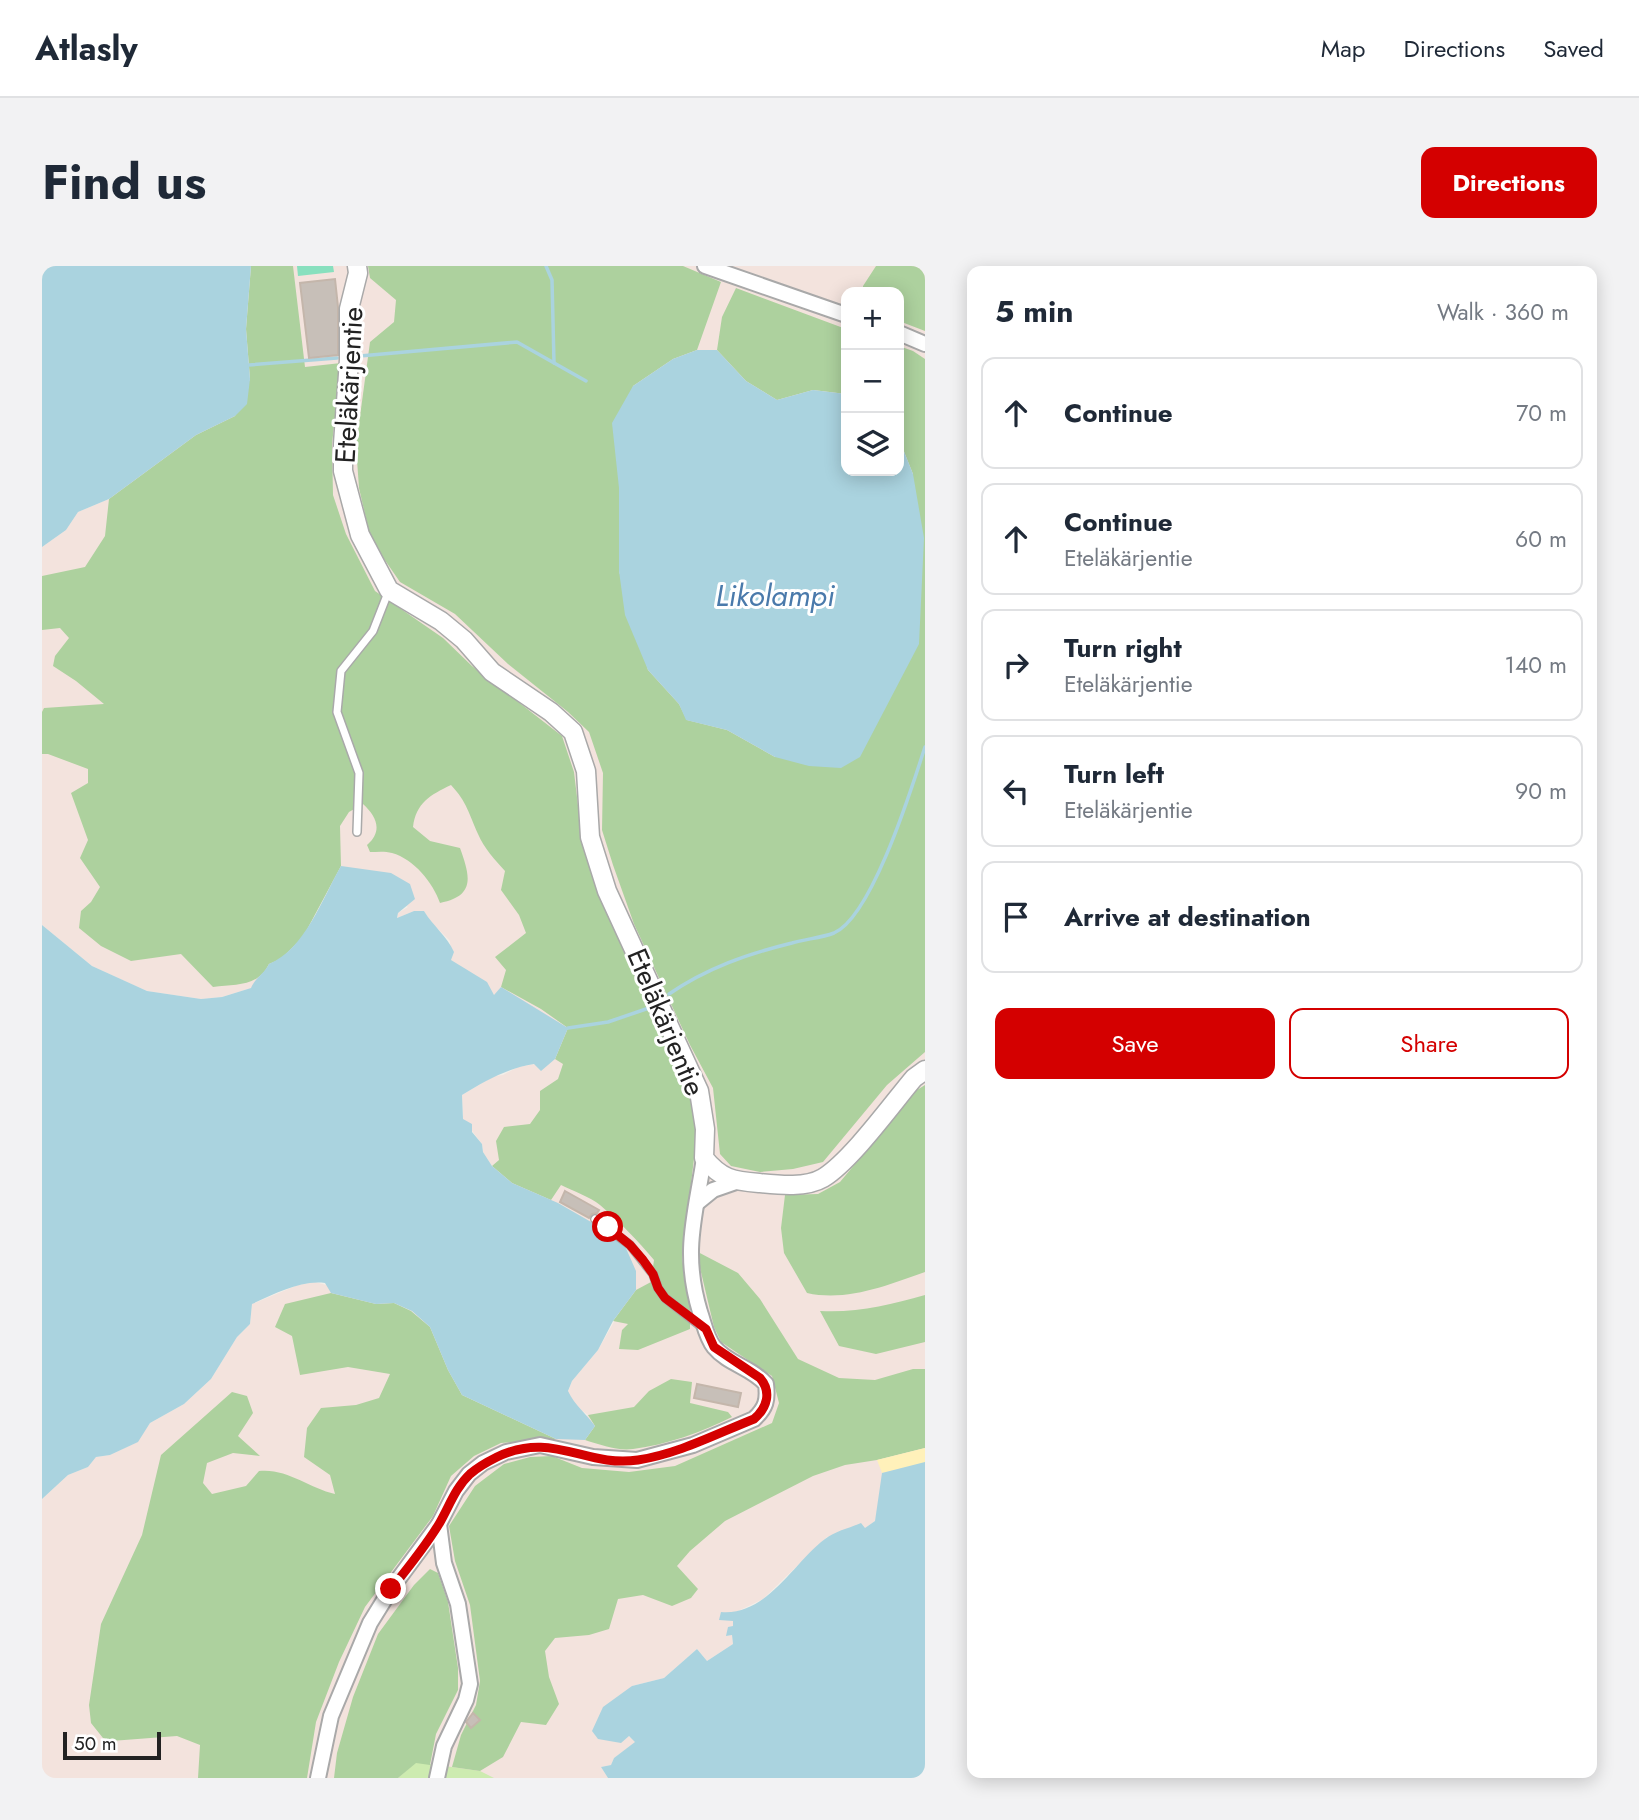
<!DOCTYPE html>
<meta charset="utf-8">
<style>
:root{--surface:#fff;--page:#f2f2f3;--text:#1f2937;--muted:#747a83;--line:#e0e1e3;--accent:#d40000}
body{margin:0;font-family:Jost,sans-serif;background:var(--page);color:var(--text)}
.controls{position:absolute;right:21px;top:21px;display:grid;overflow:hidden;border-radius:14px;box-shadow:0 4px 18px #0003}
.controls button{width:63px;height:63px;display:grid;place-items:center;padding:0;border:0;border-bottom:2px solid var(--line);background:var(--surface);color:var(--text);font:35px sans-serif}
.scale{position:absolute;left:21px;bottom:18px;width:98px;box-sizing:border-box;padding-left:7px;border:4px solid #222;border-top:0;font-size:19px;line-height:24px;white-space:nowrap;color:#222;-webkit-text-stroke:5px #fff;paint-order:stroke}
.stop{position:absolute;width:21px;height:21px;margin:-16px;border:5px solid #d40000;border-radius:50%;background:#fff}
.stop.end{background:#d40000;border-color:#fff;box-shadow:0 2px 7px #0008}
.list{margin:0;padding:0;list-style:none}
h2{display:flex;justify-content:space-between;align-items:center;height:91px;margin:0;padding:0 28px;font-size:30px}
h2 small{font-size:23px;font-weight:400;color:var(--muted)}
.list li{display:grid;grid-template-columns:46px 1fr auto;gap:21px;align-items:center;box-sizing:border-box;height:112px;margin:0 14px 14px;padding:0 14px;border:2px solid var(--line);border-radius:14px}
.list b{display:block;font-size:26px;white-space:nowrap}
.list p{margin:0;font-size:23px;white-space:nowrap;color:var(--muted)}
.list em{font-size:23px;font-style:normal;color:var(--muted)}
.actions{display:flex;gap:14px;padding:21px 28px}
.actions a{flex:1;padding:16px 0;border:2px solid var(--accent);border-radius:14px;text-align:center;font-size:24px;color:var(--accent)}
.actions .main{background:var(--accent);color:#fff}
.icon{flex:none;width:38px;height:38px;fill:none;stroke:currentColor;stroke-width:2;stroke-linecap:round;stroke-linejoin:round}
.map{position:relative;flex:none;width:883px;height:1512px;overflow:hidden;border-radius:14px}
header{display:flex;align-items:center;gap:42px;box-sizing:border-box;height:98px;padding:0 35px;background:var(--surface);border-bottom:2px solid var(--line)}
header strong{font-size:33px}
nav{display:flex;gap:38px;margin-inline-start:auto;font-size:24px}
.intro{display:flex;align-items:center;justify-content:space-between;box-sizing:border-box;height:168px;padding:0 42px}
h1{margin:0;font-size:49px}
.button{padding:18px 32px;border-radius:14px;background:var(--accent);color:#fff;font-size:24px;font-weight:700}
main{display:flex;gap:42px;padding:0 42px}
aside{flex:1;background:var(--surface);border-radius:14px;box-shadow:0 4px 18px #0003}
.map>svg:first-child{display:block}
</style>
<header>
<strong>Atlasly</strong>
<nav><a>Map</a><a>Directions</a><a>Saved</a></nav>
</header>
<div class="intro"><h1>Find us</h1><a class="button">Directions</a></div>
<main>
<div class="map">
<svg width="883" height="1512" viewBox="0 0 883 1512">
<rect width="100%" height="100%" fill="#f2efe9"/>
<!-- military -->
<path fill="#f3e3dd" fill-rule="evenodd" d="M209,0H883V1196L836,1241L833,1255L822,1263L785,1271L721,1333L692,1347L691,1360L685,1370L690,1369L691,1378L665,1395L655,1383L622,1412L590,1420L586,1470L594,1476L572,1492L569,1499L559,1501L566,1512H0V1233L26,1209L46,1201L54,1191L68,1189L95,1176L108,1157L142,1138L169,1113L195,1071L208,1058L210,1038L256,1019L273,1016L352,1037L370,1045L388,1061L420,1129L514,1173L527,1172L546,1149L532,1139L526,1126L530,1115L556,1084L577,1047L470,917L450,900L441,886L440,878L421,853L420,829L452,810L461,809L476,801L493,798L499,805L459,721L453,730L409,694L408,675L388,655L382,645H372L355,652L356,647L366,641L299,600L261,671L209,722L180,731L159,733L105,725L89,718L50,700L0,659V281L24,264L36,246L67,233L208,113L204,63ZM804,26H857V205H804Z"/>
<!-- grass -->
<path fill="#cdebb0" d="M374,1496L438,1505L452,1512H356Z"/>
<!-- forest -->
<g fill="#add19e">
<path d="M209,0H251L263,101L299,97L290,178L291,229L304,268L333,325L401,372L430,400L520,470L532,506L540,573L647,824L655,868L640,992L648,1040V1063L596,1084L577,1083L580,1064L586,1058L571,1055L594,1024L609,1016L612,994C595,974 578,956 558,939C548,931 531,925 519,919L509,934L470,917L450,900L457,894L454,875L462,861L488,858L498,844V825L516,813L521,798L513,793L526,762L499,743L459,721L464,704L453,691L484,667L477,649L459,624L463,605C453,594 442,582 436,568C427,548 425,536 409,519C388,529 374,537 371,561L388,575L418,582C428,610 434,630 398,637C391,617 372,593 350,587C343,585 335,586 328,586L325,579C341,565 335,551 321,538L307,546L298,560L299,600L261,671L239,693L227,698C216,721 194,718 171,721L139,688L89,695L59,680L37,662L39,645L49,636L58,621L38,592L46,574L29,527L46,517V503L6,488H0V446L2,442L62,438L34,415L11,400L13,390L27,372L18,362L0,364V310L43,301L63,270L67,233L154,169L193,150L208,113L204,63Z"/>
<path d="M326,0H641L679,16L655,84L631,93L591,120L577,222V305L606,404L637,438L645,454L685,464L733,491L871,208L857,173V80L871,85L883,93V786L845,819L781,896L751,903L718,906L689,900L678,888L671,822L648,779L592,658L571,599L560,564L561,507L547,466L526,446L466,398L413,348L358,316L329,274L317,222L314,180L328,76L352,56L354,34L328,12Z"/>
<path d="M834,0H883V65L857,55V26H821V20Z"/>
<path d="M694,22L804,63V128L771,124L735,134L704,115L675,84L680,51Z"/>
<path d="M883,819V1006C846,1019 805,1036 765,1027L742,987L739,962L743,929L776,928L798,916L875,824Z"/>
<path d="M654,985L696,1007L718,1033L756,1093L797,1112L833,1114L871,1103H883V1182L835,1194L803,1199L771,1210L683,1255L648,1285L635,1300L656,1323L649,1332L630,1340L601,1329L576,1333L567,1363L547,1369L513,1372L503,1385L507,1411L517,1438L504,1459L479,1456L461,1491L438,1505L410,1501L419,1469L434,1439L438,1415L428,1339L413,1295L407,1260L433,1220L462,1198L488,1191L510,1190L540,1202L587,1206L633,1200L730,1157L737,1137L730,1110L679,1076L672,1061Z"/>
<path d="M289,1027L334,1038L352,1037L369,1045L388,1061L406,1104L420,1129L514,1173L459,1177L432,1190L409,1210L391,1250L323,1341L297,1396L274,1456L265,1512H156L158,1479L135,1470L69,1475L61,1472L49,1457L47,1439L59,1358L100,1269L119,1189L190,1126L205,1130L211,1147L196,1170L218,1190L191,1187L165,1197L161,1217L170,1228L204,1220L217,1205C245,1202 267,1222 293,1228L288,1209L262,1191L265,1162L279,1142L314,1139L337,1132L348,1108L306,1101L258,1109L250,1070L233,1061L243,1038Z"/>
<path d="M883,1029V1076L834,1088L797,1080L778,1045C815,1047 848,1039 883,1029Z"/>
<path d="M629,1113L650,1116L648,1137L686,1146L690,1151C660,1166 624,1179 591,1183C575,1185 559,1179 543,1174L553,1160L546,1149L592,1141L607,1125Z"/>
<path d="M388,1303L396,1307L406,1336L416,1402V1424L394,1468L388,1499L374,1497L356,1512H292L295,1487L311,1431L336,1368L372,1319Z"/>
</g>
<!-- sand -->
<path fill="#fff1ba" d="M883,1182V1197L840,1207L835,1194Z"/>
<!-- pitch -->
<path fill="#88e0be" d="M255,0H291L292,6L256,10Z"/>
<!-- water -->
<g fill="#aad3df">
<path d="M0,0H209L204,63L208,113L205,138L193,150L154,169L67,233L36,246L24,264L0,281Z"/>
<path d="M655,84H675L704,115L735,134L771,124L804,128V205H857V173L871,208L882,272L877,378L818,491L799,502L767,500L733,491L685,464L644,454L637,438L606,404L583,349L577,305V222L570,157L591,120L631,93Z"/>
<path d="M299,600L349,607L368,618L373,633L356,647L355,652L372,645H382C391,660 405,670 412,686L409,694L445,716L452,729L459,721L526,762L513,793L499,805L492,798C466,802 443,815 420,829L421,853L430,858V866L440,878L441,886L450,900L470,917L516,937L563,964L583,980L594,1005V1024L571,1055L556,1084L530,1115L526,1125C533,1140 544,1147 553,1160L543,1174L514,1173L420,1129L406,1104L388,1061L370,1045L352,1037L334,1038L289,1027L283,1017C258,1014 233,1028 210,1038L208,1058L195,1071L169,1113L142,1138L108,1157L96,1176L68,1189L54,1191L46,1201L26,1209L0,1233V659L50,700L105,725L159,733L180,731L209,722C213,712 222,708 227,698C263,683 280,633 299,600Z"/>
<path d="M883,1196V1512H566L559,1501L569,1499L572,1492L593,1476L587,1470L579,1477L556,1473L550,1465L561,1441L590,1420L622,1412L655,1383L665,1395L691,1378L690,1369L684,1370L686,1361L691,1360V1355L677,1354L679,1346C725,1350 751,1297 783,1273C793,1265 808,1262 819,1257L823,1262L833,1255L840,1207Z"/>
</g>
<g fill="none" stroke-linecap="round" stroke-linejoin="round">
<!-- stream -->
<g stroke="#aad3df" stroke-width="3.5">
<path d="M504,0L510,14L512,97"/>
<path d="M318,90L475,76L544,115"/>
<path d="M207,99L295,92"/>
<path d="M627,728C665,702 705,688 750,677C763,673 779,672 792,667C830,651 870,521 883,481"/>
<path d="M526,762L566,756L607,742"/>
</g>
</g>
<!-- building -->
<g fill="#c7bfb8" stroke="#c4b6ab" stroke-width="2">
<path d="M293,13L296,41V89L267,92L258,17Z"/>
<path d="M523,925L557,944L555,947L550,948L547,952L518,936Z"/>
<path d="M655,1118L699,1127L696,1141L652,1132Z"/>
<path d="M431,1447L438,1454L429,1462L424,1456Z"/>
</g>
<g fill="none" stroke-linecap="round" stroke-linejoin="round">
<!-- service casing -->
<g stroke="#a9a9a9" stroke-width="10">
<g id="service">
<path d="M315,566L317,507L295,446L299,405L331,365L347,324"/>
<path d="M553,953L588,979L611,1008L616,1022L623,1032L660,1061"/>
</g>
</g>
<!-- minor casing -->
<g stroke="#a9a9a9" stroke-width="18">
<g id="minor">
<path d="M663,0L804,49"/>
<path d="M857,67L883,78"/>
<path d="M655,937L671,924L694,916"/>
<path d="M276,1512L289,1450L328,1357L349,1323L397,1258L414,1225L427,1208L441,1197L464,1186L498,1179L551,1191L595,1194L651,1179L712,1153C724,1142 726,1134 724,1118C709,1101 686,1098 672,1081C664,1071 662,1057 658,1046C640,986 653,951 662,892"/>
<path d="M395,1512L402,1480L424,1434L428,1418L416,1338L402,1297L397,1258"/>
</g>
</g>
<!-- tertiary casing -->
<g stroke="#a9a9a9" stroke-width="21">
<path id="tertiary" d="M315,0L316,7L307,43V94L301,178V205L318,269L347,324L399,355L422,374L450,406L509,446L531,466L544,505L548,571L565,625L657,825L663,863L662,892C679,913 691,915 717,917C737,919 764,922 781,912C809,895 850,838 872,812L883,804"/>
</g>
<!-- service -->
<use href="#service" stroke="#fff" stroke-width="7"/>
<!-- minor -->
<use href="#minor" stroke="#fff" stroke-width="14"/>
<!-- tertiary -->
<use href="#tertiary" stroke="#fff" stroke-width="18"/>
</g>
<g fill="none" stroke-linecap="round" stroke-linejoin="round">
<!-- route -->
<path stroke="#d40000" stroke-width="9" d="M349,1323C366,1302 383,1281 397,1258C407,1241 413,1222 428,1208C436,1201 445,1196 455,1191C511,1164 543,1202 596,1194C636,1188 674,1168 712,1153C725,1142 730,1126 718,1112L672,1081L664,1063L623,1032L616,1022L611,1008L601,994L588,979L566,961"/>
</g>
<g text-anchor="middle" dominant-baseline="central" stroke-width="6" stroke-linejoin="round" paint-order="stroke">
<!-- street labels -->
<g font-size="28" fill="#222" stroke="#fff">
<text transform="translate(307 119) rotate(-87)">Eteläkärjentie</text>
<text transform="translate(624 756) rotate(67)">Eteläkärjentie</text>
</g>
<!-- water labels -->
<g font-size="30" font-style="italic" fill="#4a7aab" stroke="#fff">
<text x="733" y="329">Likolampi</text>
</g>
</g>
</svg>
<div class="controls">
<button>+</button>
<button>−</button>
<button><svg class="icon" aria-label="layers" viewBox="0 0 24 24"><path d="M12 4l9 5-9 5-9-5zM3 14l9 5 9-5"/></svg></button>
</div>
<div class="scale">50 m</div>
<div class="stop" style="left:566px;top:961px"></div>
<div class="stop end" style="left:349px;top:1323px"></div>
</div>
<aside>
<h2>5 min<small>Walk · 360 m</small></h2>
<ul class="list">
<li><svg class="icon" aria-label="ahead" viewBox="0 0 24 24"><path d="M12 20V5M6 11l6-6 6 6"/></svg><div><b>Continue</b></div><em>70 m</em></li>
<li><svg class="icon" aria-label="ahead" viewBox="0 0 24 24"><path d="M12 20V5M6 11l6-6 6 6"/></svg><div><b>Continue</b><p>Eteläkärjentie</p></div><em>60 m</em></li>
<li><svg class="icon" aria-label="right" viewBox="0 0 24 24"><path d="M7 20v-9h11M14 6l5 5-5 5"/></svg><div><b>Turn right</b><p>Eteläkärjentie</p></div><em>140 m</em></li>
<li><svg class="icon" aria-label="left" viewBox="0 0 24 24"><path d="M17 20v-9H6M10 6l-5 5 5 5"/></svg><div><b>Turn left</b><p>Eteläkärjentie</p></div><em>90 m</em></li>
<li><svg class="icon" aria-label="arrive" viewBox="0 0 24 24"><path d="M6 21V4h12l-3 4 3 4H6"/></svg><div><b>Arrive at destination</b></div></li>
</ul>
<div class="actions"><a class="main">Save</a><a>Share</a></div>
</aside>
</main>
